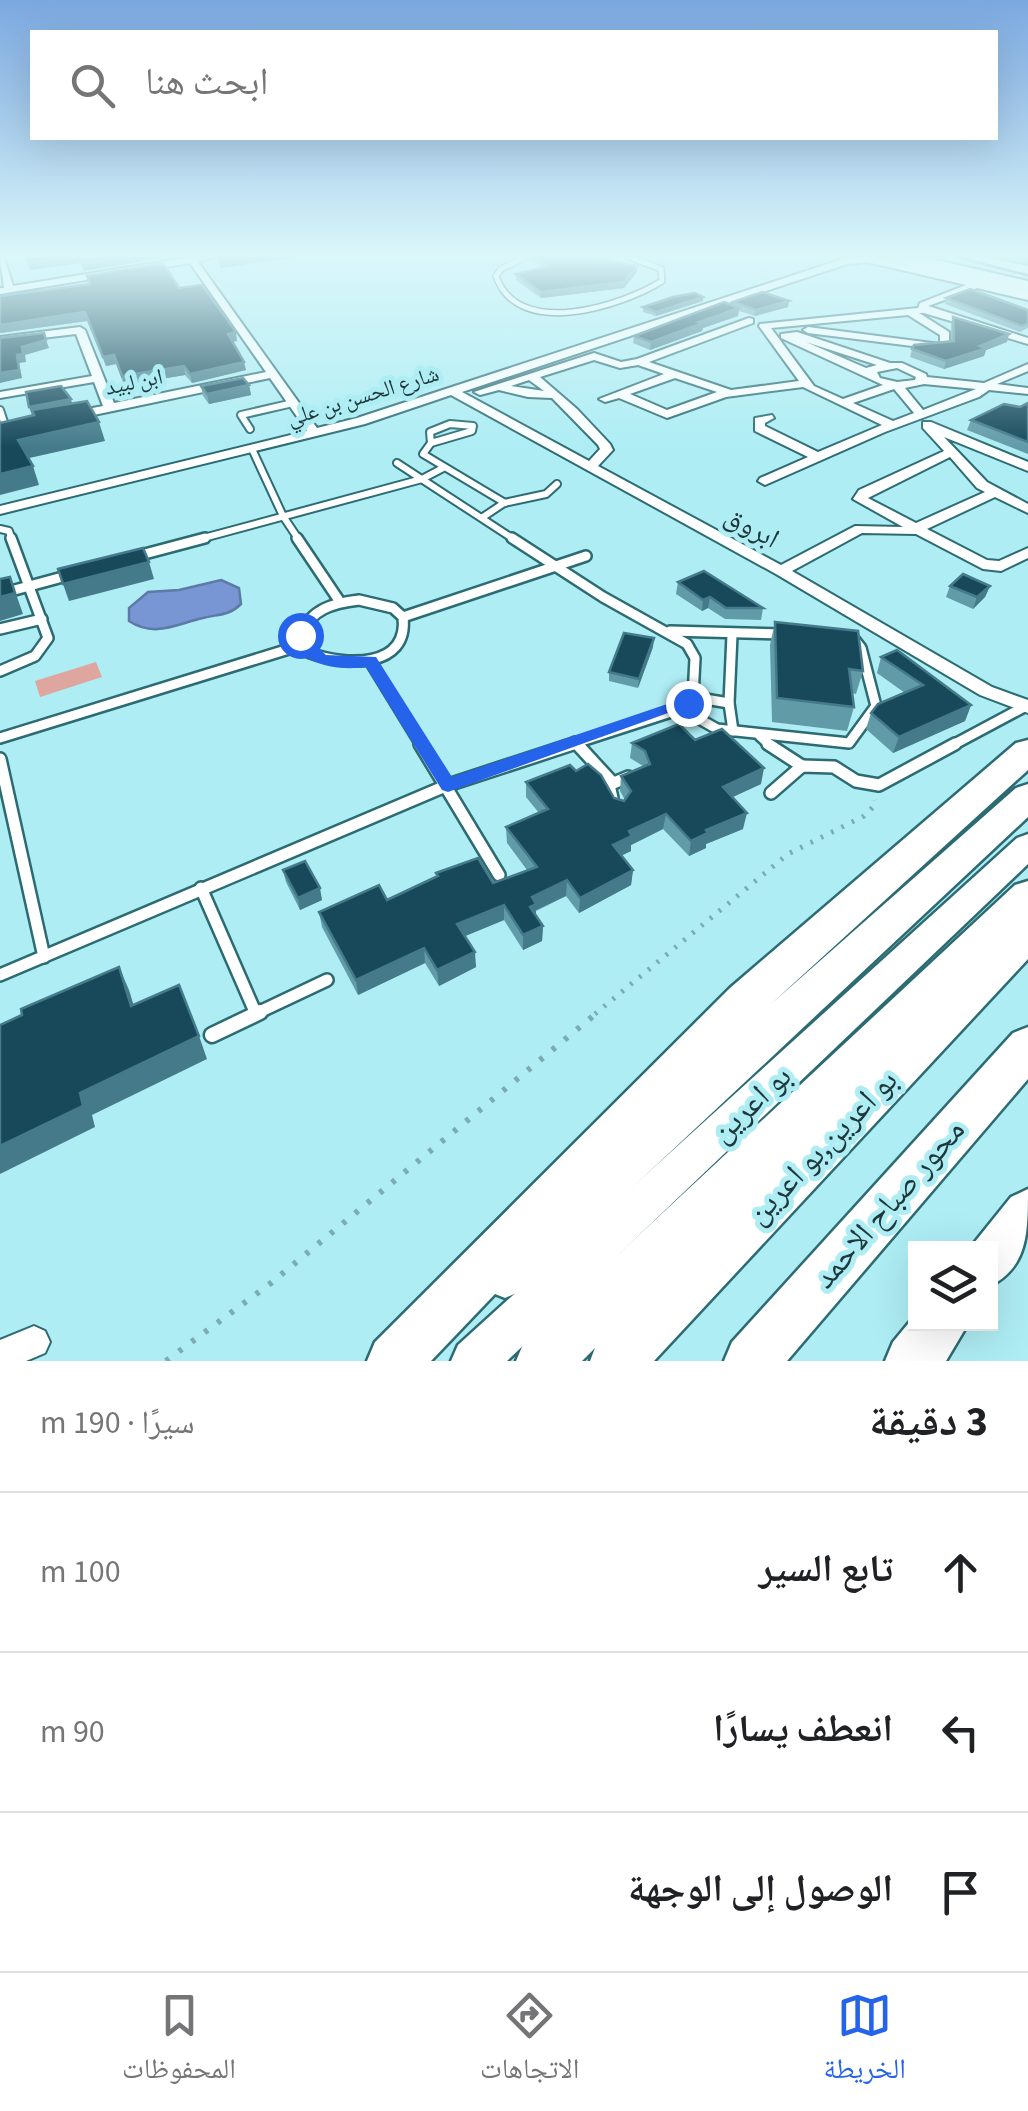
<!DOCTYPE html>
<html lang="ar">
<meta charset="utf-8">
<style>
:root{--surface:#fff;--page:#f6f6f6;--text:#202124;--muted:#757577;--line:#e0e0e0;--accent:#2563eb}
body{margin:0;font-family:"Source Sans 3","Noto Naskh Arabic",sans-serif;background:var(--page);color:var(--text);direction:rtl}
.controls{position:absolute;right:30px;bottom:30px;display:grid;overflow:hidden;border-radius:0px;box-shadow:0 10px 40px #0002}
.controls button{width:90px;height:90px;display:grid;place-items:center;padding:0;border:0;border-bottom:2px solid var(--line);background:var(--surface);color:var(--text);font:50px sans-serif}
.stop{position:absolute;width:30px;height:30px;margin:-22px;border:8px solid #2563eb;border-radius:50%;background:#fff}
.stop.end{background:#2563eb;border-color:#fff;box-shadow:0 2px 10px #0008}
.list{margin:0;padding:0;list-style:none}
h2{display:flex;justify-content:space-between;align-items:center;height:130px;margin:0;padding:0 40px;font-size:42px}
h2 small{font-size:32px;font-weight:400;color:var(--muted)}
.list li{display:grid;grid-template-columns:65px 1fr auto;gap:30px;align-items:center;box-sizing:border-box;height:160px;padding:0 40px;border-top:2px solid var(--line)}
.list b{display:block;font-size:38px;white-space:nowrap}
.list em{font-size:32px;font-style:normal;color:var(--muted)}
.icon{flex:none;width:55px;height:55px;fill:none;stroke:currentColor;stroke-width:2;stroke-linecap:round;stroke-linejoin:round}
.map{position:relative;flex:none;width:1028px;height:1361px;overflow:hidden;direction:ltr}
.search{position:absolute;background:var(--surface);box-shadow:0 10px 40px #0002;left:30px;right:30px;top:30px;height:110px;display:flex;align-items:center;gap:25px;box-sizing:border-box;padding:0 35px;border-radius:0px;color:var(--muted);font-size:38px}
.sheet{height:610px;background:var(--surface)}
nav{display:flex;justify-content:space-around;align-items:center;box-sizing:border-box;height:140px;border-top:2px solid var(--line);background:var(--surface);font-size:28px;color:var(--muted)}
nav a{display:grid;justify-items:center;gap:5px}
nav .on{color:var(--accent)}
.map>svg:first-child{display:block}
</style>
<div class="map">
<svg width="1028" height="1361" viewBox="0 0 1028 1361">
<rect width="100%" height="100%" fill="#aeedf4"/>
<!-- green -->
<path fill="#dfa59f" d="M96,662L102,677L40,697L35,681Z"/>
<!-- water -->
<path fill="#7895d4" stroke="#5d79a6" stroke-width="2.5" d="M221,580L239,588L241,604C229,616 218,614 203,618C176,624 155,638 129,621V608L148,592L179,590Z"/>
<g fill="none" stroke-linecap="round" stroke-linejoin="round">
<!-- lane-far4 casing -->
<g stroke="#2c6b72" stroke-width="8">
<path id="lane-far4" d="M526,257L501,269L496,276C518,340 622,306 662,281L661,269L629,257"/>
</g>
<!-- lane-far3 casing -->
<g stroke="#2c6b72" stroke-width="10">
<g id="lane-far3">
<path d="M0,410L6,428L0,430"/>
<path d="M450,424L473,426L472,431L431,443L430,432Z"/>
<path d="M250,429L241,415L293,403"/>
<path d="M431,443L423,454L505,503"/>
<path d="M252,449L283,516L299,540"/>
<path d="M397,463L515,540"/>
<path d="M483,517L504,503L546,494L557,484"/>
<path d="M0,529L9,531L12,540"/>
<path d="M196,540L422,479L443,468"/>
</g>
</g>
<!-- lane-far2 casing -->
<g stroke="#2c6b72" stroke-width="14">
<g id="lane-far2">
<path d="M297,538L340,602"/>
<path d="M512,538L603,597L687,644L695,658L693,697L668,713L566,746"/>
<path d="M137,556L205,538"/>
<path d="M0,594L70,575"/>
<path d="M359,600L393,608L403,617C409,669 345,666 310,653L300,635C311,609 333,603 359,600Z"/>
<path d="M403,617L586,556"/>
<path d="M0,629L42,619"/>
<path d="M670,631L785,634"/>
<path d="M732,635L729,703L733,731"/>
<path d="M370,661L422,746"/>
<path d="M0,671L35,656L48,638L11,538"/>
<path d="M693,697L729,703"/>
<path d="M680,708L717,729L849,743L876,706L861,648L854,639"/>
<path d="M760,736L771,746"/>
<path d="M0,738L302,645"/>
<path d="M575,742L579,746"/>
<path d="M951,746L1024,707"/>
</g>
</g>
<!-- lane-far1 casing -->
<g stroke="#2c6b72" stroke-width="16">
<g id="lane-far1">
<path d="M420,744L499,875"/>
<path d="M577,744L612,782"/>
<path d="M768,744L802,766"/>
<path d="M0,759L44,957"/>
<path d="M771,793L802,766L834,767L856,781L879,785L955,744"/>
<path d="M612,798L609,785L628,777"/>
<path d="M201,888L256,1014"/>
<path d="M0,975L448,785L573,744"/>
<path d="M255,1014L327,980"/>
</g>
</g>
<!-- lane casing -->
<g stroke="#2c6b72" stroke-width="19">
<path id="lane" d="M212,1035L260,1012"/>
</g>
<!-- street casing -->
<g stroke="#2c6b72" stroke-width="4">
<g id="street">
<path d="M0,257H4L13,286L192,257H215L198,262L317,428L357,418L846,258L871,257L1028,294V300L977,288L928,306L1028,338V344L924,313H919L949,332V346L936,349L808,333L803,330L808,327L940,344V335L908,315L771,328L814,386L843,399L883,385L781,338V334L797,332L890,363H902L926,374L927,377L984,383L1028,364V371L997,384L1028,388V394L989,390L979,397L885,432L765,485L758,481L760,478L808,457L755,431V418L772,415L774,418L765,423V426L818,452L882,425L803,387L726,397L667,418L619,398L605,402L599,399L664,374L638,365L620,368L594,360L540,377L577,409L610,444L613,450L598,466L781,565L855,526L903,527L853,499L859,490L944,451L923,428V422H931L1028,462V471L944,437L987,482L1028,504V513L995,497L927,529L987,560L999,561L1028,548V558L1001,571L983,569L916,534L862,533L792,571L992,687L1028,700V713L980,695L776,574L451,395L365,424L0,514V506L307,431L270,378L70,420L64,416L66,413L103,406L94,382L0,398V392L92,376L76,334L0,343V337L80,327L85,330L114,403L266,372L190,263L0,294V288H4ZM867,262L966,285L920,303L918,308L760,324L759,326L799,381L731,390L649,362L753,323V319L749,318L637,359L621,362L594,353L474,392L480,395L499,390L528,397L552,398L598,445L600,449L589,461L462,392L847,264ZM806,342L877,365L866,368ZM897,368L916,377L915,380L897,382L880,378L877,372ZM675,378L717,392L667,410L630,394ZM529,380L544,391L511,386ZM924,384L976,389L923,410L905,388ZM894,389L914,413L893,421L853,403ZM950,457L977,488L985,492L916,523L868,498Z"/>
<path d="M34,1326L45,1331L50,1342L45,1353L26,1361H0V1340Z"/>
</g>
</g>
<!-- secondary casing -->
<g stroke="#2c6b72" stroke-width="5">
<g id="secondary">
<path d="M962,257H986L1028,266V274Z"/>
<path d="M1028,834V864L507,1361H451L458,1345L1017,838Z"/>
</g>
</g>
<!-- primary casing -->
<g stroke="#2c6b72" stroke-width="4">
<path id="primary" d="M898,257H924L1028,281V289Z"/>
</g>
<!-- highway casing -->
<g stroke="#2c6b72" stroke-width="5">
<g id="highway">
<path d="M872,257H900L1028,286V296Z"/>
<path d="M1028,740V770L771,1004L1016,788L1028,784V817L523,1290L505,1298L495,1294L431,1361H367L375,1342L730,988L1016,743Z"/>
<path d="M1028,881V959L654,1361H590L595,1348L582,1361H516L524,1342L1015,885Z"/>
<path d="M1028,1027V1079L787,1361H724L732,1342L1013,1033Z"/>
<path d="M1028,1189C1028,1232 1028,1267 990,1286V1248H970L1011,1197Z"/>
<path d="M916,1314V1324H968L946,1361H885L893,1342Z"/>
</g>
</g>
<!-- path-far1 -->
<path stroke="#7bacb2" stroke-width="5" stroke-dasharray="2.5 9" stroke-linecap="butt" d="M595,1014L788,854L864,816L876,804L875,800"/>
<!-- path -->
<path stroke="#7bacb2" stroke-width="6" stroke-dasharray="4 12" stroke-linecap="butt" d="M166,1361L271,1283L598,1012"/>
<!-- lane-far4 -->
<use href="#lane-far4" stroke="#fff" stroke-width="5"/>
<!-- lane-far3 -->
<use href="#lane-far3" stroke="#fff" stroke-width="6"/>
<!-- lane-far2 -->
<use href="#lane-far2" stroke="#fff" stroke-width="9"/>
<!-- lane-far1 -->
<use href="#lane-far1" stroke="#fff" stroke-width="11"/>
<!-- lane -->
<use href="#lane" stroke="#fff" stroke-width="14"/>
<!-- street -->
<use href="#street" fill="#fff" fill-rule="evenodd"/>
<!-- secondary -->
<use href="#secondary" fill="#fff" fill-rule="evenodd"/>
<!-- primary -->
<use href="#primary" fill="#fff" fill-rule="evenodd"/>
<!-- highway -->
<use href="#highway" fill="#fff" fill-rule="evenodd"/>
</g>
<!-- wall -->
<g fill="#629ba8">
<path d="M531,257H562L637,266V272L624,288L541,298L516,280V274L543,268L531,260Z"/>
<path d="M1003,257H1028V263Z"/>
<path d="M87,276L179,288L237,341L233,342L246,370L192,383L185,375L124,385L116,364L106,366L87,321L0,333V296L89,284Z"/>
<path d="M946,298L1028,310V328L1020,332L945,304Z"/>
<path d="M703,301L656,316L643,312V307Z"/>
<path d="M733,302L788,307L755,316L739,311L738,316L703,328L702,331L650,350L633,343L634,336L733,306Z"/>
<path d="M953,317L1009,334L1007,342L986,350L984,356L944,369L910,357L912,349L951,341V325Z"/>
<path d="M249,385L251,395L209,404L203,396L201,386Z"/>
<path d="M1028,403V454L967,430L971,420L1020,407Z"/>
<path d="M678,582L763,608L761,620L725,619L708,608L702,611L676,594Z"/>
<path d="M950,586H990L985,597L973,609L946,597Z"/>
<path d="M775,622L863,671L856,694L852,693L854,707L847,731L772,722L770,645Z"/>
<path d="M653,647L638,688L609,681V672Z"/>
<path d="M881,657L971,705L965,721L893,753L866,729L871,713L905,693L877,673Z"/>
<path d="M695,740L761,784L732,797L743,829L706,844V848L689,856L663,829L631,845V851L621,856L633,870L631,885L579,913L566,896L536,911V916L543,926L542,941L523,950L504,920L465,936L476,967L439,986L425,963L358,995L322,927L319,912L387,900L436,877V873L493,883L527,870L507,843L506,827L539,813L526,797V782L576,771L614,798L624,801L625,800L620,791L621,776L643,766L630,758L632,743Z"/>
<path d="M283,870L322,900L300,910L286,882Z"/>
</g>
<!-- shaded-wall -->
<g fill="#447a89">
<path d="M71,257H79L81,263L30,270L28,263Z"/>
<path d="M122,257H157V259L84,271L82,264Z"/>
<path d="M243,257H296L221,268L219,260Z"/>
<path d="M637,266V272L624,288L541,298V292Z"/>
<path d="M703,297V301L656,316V312Z"/>
<path d="M789,301L788,307L755,316L756,310Z"/>
<path d="M739,308L738,316L703,328L702,331L650,350L651,342L699,322Z"/>
<path d="M85,312L87,321L0,333V325Z"/>
<path d="M236,332L237,341L230,342L228,334Z"/>
<path d="M1009,334L1007,342L986,350L984,356L944,369L946,361Z"/>
<path d="M46,340L49,348L25,355L26,362L19,363L22,378L0,383V373L22,347Z"/>
<path d="M114,355L116,364L106,366L103,357Z"/>
<path d="M244,362L246,370L192,383L190,374Z"/>
<path d="M184,366L185,375L124,385L122,376Z"/>
<path d="M249,385L251,395L209,404L207,394Z"/>
<path d="M71,399L73,407L32,415L29,407Z"/>
<path d="M99,422L105,441L25,459L18,440Z"/>
<path d="M33,466L39,485L0,495V474Z"/>
<path d="M149,562L154,579L69,601L63,584Z"/>
<path d="M10,577L23,614L0,621V597Z"/>
<path d="M990,586L985,597L973,609L977,597Z"/>
<path d="M710,597L708,608L702,611L703,600Z"/>
<path d="M654,638L653,647L638,688L639,679Z"/>
<path d="M971,705L965,721L893,753L899,737Z"/>
<path d="M764,768L761,784L720,803L723,787Z"/>
<path d="M747,813L743,829L706,844V848L689,856L691,841L706,830Z"/>
<path d="M666,814L663,829L631,845V851L611,860L613,845L629,831Z"/>
<path d="M633,870L631,885L579,913L580,898Z"/>
<path d="M567,880L566,896L536,910V919L530,907L532,897Z"/>
<path d="M320,888L322,900L300,910L298,898Z"/>
<path d="M504,905V920L458,939L457,924Z"/>
<path d="M543,926L542,941L523,950V935Z"/>
<path d="M424,948L425,963L358,995L356,980Z"/>
<path d="M475,952L476,967L439,986L437,970Z"/>
<path d="M119,967L129,990L141,1029L131,1006Z"/>
<path d="M199,1036L207,1059L92,1115L95,1127L0,1174V1146L80,1093Z"/>
</g>
<!-- building -->
<g fill="#17495b" stroke="#447a89" stroke-width="2.5">
<path d="M26,257H71L28,263Z"/>
<path d="M79,257H122L82,264Z"/>
<path d="M217,257H243L219,260Z"/>
<path d="M536,257H591L637,266L624,282L541,292L516,274L549,266Z"/>
<path d="M163,263L179,288L202,285L236,332L228,334L244,362L190,374L184,366L122,376L114,355L103,357L85,312L0,325V296L90,284L87,276Z"/>
<path d="M970,289L1028,310V323L1022,326L946,298Z"/>
<path d="M762,292L789,301L756,310L733,302Z"/>
<path d="M695,293L703,297L656,312L643,307L673,297Z"/>
<path d="M724,302L739,308L699,322L703,323L651,342L634,336Z"/>
<path d="M953,317L1009,334L980,346L987,348L946,361L912,349L914,345L954,341Z"/>
<path d="M44,333L46,340L22,347L23,354L17,355L19,370L0,373V338Z"/>
<path d="M243,378L249,385L207,394L201,386Z"/>
<path d="M61,386L71,399L29,407L26,392Z"/>
<path d="M87,401L99,422L18,440L33,466L0,474V423L34,415L32,410Z"/>
<path d="M1028,403V442L971,420L1004,404L1020,407Z"/>
<path d="M143,548L149,562L63,584L58,569Z"/>
<path d="M704,571L763,608H726L710,597L703,600L678,582Z"/>
<path d="M963,574L990,586L977,597L950,586Z"/>
<path d="M10,577L15,593L0,597V579Z"/>
<path d="M775,622L858,631L863,671L849,669L854,707L777,698Z"/>
<path d="M624,633L654,638L639,679L609,672Z"/>
<path d="M897,650L971,705L899,737L871,713L878,704L923,685L881,657Z"/>
<path d="M679,724L695,740L722,729L764,768L723,787L747,813L706,830L708,833L691,841L666,814L629,831L632,836L613,845L633,870L580,898L567,880L532,897L536,904L530,907L543,926L523,935L504,905L457,924L475,952L437,970L424,948L356,980L319,912L379,885L387,900L438,876L436,873L478,858L493,883L537,867L506,827L548,809L526,782L570,765L576,771L588,764L601,775L614,798L624,801L631,791L621,776L650,764L645,751L632,743Z"/>
<path d="M305,861L320,888L298,898L283,870Z"/>
<path d="M119,967L131,1006L179,985L199,1036L80,1093L83,1106L0,1146V1025L22,1015L21,1009Z"/>
</g>
<!-- sky -->
<linearGradient id="sky" x2="0" y2="1"><stop stop-color="#7ba8e0"/><stop offset="0.57" stop-color="#dbf7fa"/><stop offset="1" stop-color="#dbf7fa" stop-opacity="0"/></linearGradient>
<rect width="1028" height="448" fill="url(#sky)"/>
<!-- route -->
<path fill="#2563eb" d="M300,630L326,655L376,657L452,777L682,699H693L696,703L448,792L442,790L366,667C339,671 299,666 292,635Z"/>
<g text-anchor="middle" dominant-baseline="central" stroke-width="10" stroke-linejoin="round" paint-order="stroke">
<!-- far-street labels -->
<g font-size="22" fill="#1d373a" stroke="#aeedf4">
<text transform="translate(134 382) rotate(-12)">ابن لبيد</text>
<text transform="translate(363 396) rotate(-17)">شارع الحسن بن علي</text>
</g>
<!-- street labels -->
<g font-size="28" fill="#1d373a" stroke="#aeedf4">
<text transform="translate(752 527) rotate(29)">ابروق</text>
</g>
<!-- near-street labels -->
<g font-size="32" fill="#1d373a" stroke="#aeedf4">
<text transform="translate(751 1104) rotate(-43)">بو اعرين</text>
<text transform="translate(822 1147) rotate(-46)">بو اعرين,بو اعرين</text>
<text transform="translate(889 1204) rotate(-49)">محور صباح الاحمد</text>
</g>
</g>
</svg>
<div class="controls">
<button><svg class="icon" aria-label="layers" viewBox="0 0 24 24"><path d="M12 4l9 5-9 5-9-5zM3 14l9 5 9-5"/></svg></button>
</div>
<div class="stop" style="left:300px;top:635px"></div>
<div class="stop end" style="left:688px;top:703px"></div>
<div class="search"><svg class="icon" aria-label="search" viewBox="0 0 24 24"><circle cx="10" cy="10" r="6"/><path d="M15 15l6 6"/></svg>ابحث هنا</div>
</div>
<section class="sheet">
<h2>3 دقيقة<small>سيرًا · 190 m</small></h2>
<ul class="list">
<li><svg class="icon" aria-label="ahead" viewBox="0 0 24 24"><path d="M12 20V5M6 11l6-6 6 6"/></svg><div><b>تابع السير</b></div><em>100 m</em></li>
<li><svg class="icon" aria-label="left" viewBox="0 0 24 24"><path d="M17 20v-9H6M10 6l-5 5 5 5"/></svg><div><b>انعطف يسارًا</b></div><em>90 m</em></li>
<li><svg class="icon" aria-label="arrive" viewBox="0 0 24 24"><path d="M6 21V4h12l-3 4 3 4H6"/></svg><div><b>الوصول إلى الوجهة</b></div></li>
</ul>
</section>
<nav>
<a class="on"><svg class="icon" aria-label="map" viewBox="0 0 24 24"><path d="M3 6l6-2 6 2 6-2v14l-6 2-6-2-6 2zM9 4v14M15 6v14"/></svg>الخريطة</a>
<a><svg class="icon" aria-label="directions" viewBox="0 0 24 24"><path d="M12 3l9 9-9 9-9-9zM9 14v-3h6M13 9l2 2-2 2"/></svg>الاتجاهات</a>
<a><svg class="icon" aria-label="saved" viewBox="0 0 24 24"><path d="M7 4h10v16l-5-4-5 4z"/></svg>المحفوظات</a>
</nav>
